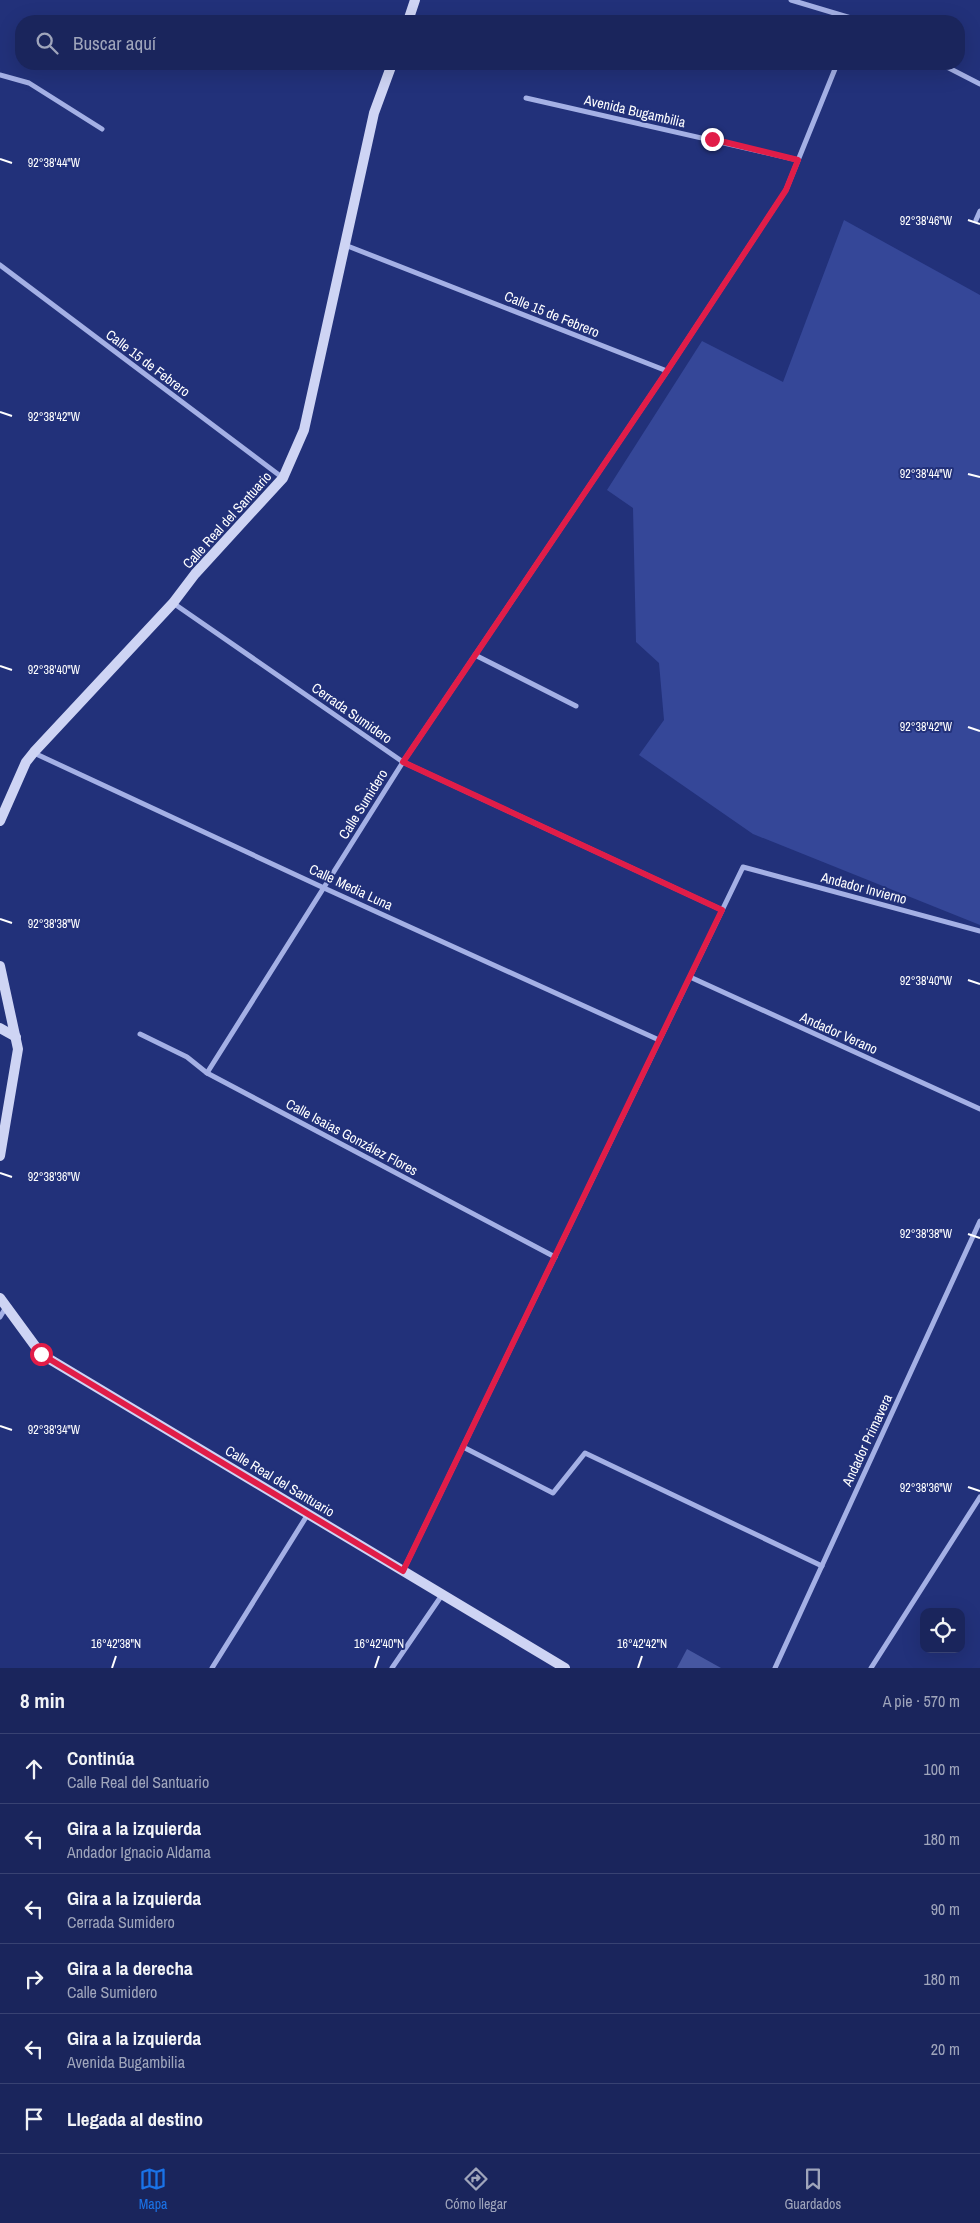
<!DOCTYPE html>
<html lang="es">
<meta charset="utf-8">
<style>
:root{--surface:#1a255c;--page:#273165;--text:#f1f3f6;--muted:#9fa5bb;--line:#384272;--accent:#1a73e8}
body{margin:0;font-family:"Archivo Narrow",sans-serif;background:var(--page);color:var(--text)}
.controls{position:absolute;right:15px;bottom:15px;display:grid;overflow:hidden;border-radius:10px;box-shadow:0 5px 20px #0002}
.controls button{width:45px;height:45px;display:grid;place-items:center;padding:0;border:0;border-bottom:1px solid var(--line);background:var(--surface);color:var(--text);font:25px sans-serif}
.stop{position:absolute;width:15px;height:15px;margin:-11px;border:4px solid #e11d48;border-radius:50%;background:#fff}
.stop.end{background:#e11d48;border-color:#fff;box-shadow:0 1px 5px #0008}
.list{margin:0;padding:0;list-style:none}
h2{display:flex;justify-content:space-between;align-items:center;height:65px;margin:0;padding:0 20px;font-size:21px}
h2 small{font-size:16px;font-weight:400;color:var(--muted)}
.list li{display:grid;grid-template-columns:32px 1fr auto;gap:15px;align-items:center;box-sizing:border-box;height:70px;padding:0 20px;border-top:1px solid var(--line)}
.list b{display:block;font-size:19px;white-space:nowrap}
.list p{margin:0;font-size:16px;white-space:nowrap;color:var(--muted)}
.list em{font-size:16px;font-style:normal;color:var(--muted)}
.icon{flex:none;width:28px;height:28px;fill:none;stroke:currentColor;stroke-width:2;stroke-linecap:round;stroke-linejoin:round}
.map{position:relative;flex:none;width:980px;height:1668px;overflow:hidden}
.search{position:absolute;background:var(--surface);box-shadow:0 5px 20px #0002;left:15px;right:15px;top:15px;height:55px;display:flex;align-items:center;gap:12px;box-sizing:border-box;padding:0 18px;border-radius:20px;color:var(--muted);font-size:19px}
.sheet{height:485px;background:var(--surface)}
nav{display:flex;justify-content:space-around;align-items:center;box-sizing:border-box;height:70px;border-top:1px solid var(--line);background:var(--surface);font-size:14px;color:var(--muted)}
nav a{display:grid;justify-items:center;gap:2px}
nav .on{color:var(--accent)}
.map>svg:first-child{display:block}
</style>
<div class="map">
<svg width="980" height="1668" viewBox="0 0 980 1668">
<rect width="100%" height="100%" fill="#22317a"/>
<!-- green -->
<path fill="#354798" d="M844,220L980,295V925L753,834L639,755L664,720L659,663L636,642L633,508L607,490L702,341L783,382Z"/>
<!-- building -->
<path fill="#4657a1" d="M687,1649L721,1668H677Z"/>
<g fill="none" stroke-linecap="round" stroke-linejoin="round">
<!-- minor -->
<g stroke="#a4b0e5" stroke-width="5">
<path d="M791,0L861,21"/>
<path d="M941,64L980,84"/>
<path d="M0,75L29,83L102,129"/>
<path d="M526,98L798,160"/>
<path d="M976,220L980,211"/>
<path d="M345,245L667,371"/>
<path d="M0,265L283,478"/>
<path d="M173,603L403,762L722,910"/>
<path d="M475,655L576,706"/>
<path d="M34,753L324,888L659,1040"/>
<path d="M690,977L980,1109"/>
<path d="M140,1034L187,1057L207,1073L555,1257"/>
<path d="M207,1073L403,762L667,371L786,190L837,64"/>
<path d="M0,1317L6,1307"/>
<path d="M463,1447L553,1493L585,1453L822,1566"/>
<path d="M403,1571L743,867L980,931"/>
<path d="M212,1668L308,1514"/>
<path d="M392,1668L442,1595"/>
<path d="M775,1668L980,1221"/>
<path d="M871,1668L980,1497"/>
</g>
<!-- secondary -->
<g stroke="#ced4f4" stroke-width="10">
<path d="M408,21L415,0"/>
<path d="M0,821L26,762L34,752L173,603L195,574L283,478L304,430L374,113L392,64"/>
<path d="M0,966L18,1049L0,1156"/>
<path d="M0,1028L16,1037"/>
<path d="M0,1298L41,1354L565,1668"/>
</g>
</g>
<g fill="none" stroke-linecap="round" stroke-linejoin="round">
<!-- route -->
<path stroke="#e11d48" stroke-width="6" d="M41,1354L403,1571L722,910L403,762L667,371L786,190L798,160L712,139"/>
</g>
<!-- ticks -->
<path fill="none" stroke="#fff" stroke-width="2" d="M0,159L12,163M968,220L980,224M0,412L12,416M968,474L980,477M0,666L12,670M968,727L980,731M0,919L12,923M968,980L980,984M0,1173L12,1177M968,1234L980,1238M0,1426L12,1430M968,1487L980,1491M112,1668L116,1656M375,1668L379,1656M638,1668L642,1656"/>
<g text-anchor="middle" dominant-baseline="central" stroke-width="4" stroke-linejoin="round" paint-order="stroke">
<!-- street labels -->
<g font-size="14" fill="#fff" stroke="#22317a">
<text transform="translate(635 111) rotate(13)">Avenida Bugambilia</text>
<text transform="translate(552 314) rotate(22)">Calle 15 de Febrero</text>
<text transform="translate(148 363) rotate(37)">Calle 15 de Febrero</text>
<text transform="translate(227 520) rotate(-48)">Calle Real del Santuario</text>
<text transform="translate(352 713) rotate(35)">Cerrada Sumidero</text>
<text transform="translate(363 804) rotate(-58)">Calle Sumidero</text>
<text transform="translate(351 887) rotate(25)">Calle Media Luna</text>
<text transform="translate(864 888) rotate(15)">Andador Invierno</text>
<text transform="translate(839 1033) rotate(24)">Andador Verano</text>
<text transform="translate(352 1137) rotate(28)">Calle Isaias González Flores</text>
<text transform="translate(867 1440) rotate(-65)">Andador Primavera</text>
<text transform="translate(280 1481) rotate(31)">Calle Real del Santuario</text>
</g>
</g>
<g font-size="12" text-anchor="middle" fill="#fff" stroke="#22317a" stroke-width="4" stroke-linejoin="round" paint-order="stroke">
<text x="54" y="167">92°38'44"W</text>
<text x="926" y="225">92°38'46"W</text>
<text x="54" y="421">92°38'42"W</text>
<text x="926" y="478">92°38'44"W</text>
<text x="54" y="674">92°38'40"W</text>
<text x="926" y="731">92°38'42"W</text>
<text x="54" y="928">92°38'38"W</text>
<text x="926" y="985">92°38'40"W</text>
<text x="54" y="1181">92°38'36"W</text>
<text x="926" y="1238">92°38'38"W</text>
<text x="54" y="1434">92°38'34"W</text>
<text x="926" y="1492">92°38'36"W</text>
<text x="116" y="1648">16°42'38"N</text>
<text x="379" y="1648">16°42'40"N</text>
<text x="642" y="1648">16°42'42"N</text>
</g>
</svg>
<div class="controls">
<button><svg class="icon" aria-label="locate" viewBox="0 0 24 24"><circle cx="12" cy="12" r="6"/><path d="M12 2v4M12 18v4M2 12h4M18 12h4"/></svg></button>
</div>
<div class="stop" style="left:41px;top:1354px"></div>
<div class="stop end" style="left:712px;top:139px"></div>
<div class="search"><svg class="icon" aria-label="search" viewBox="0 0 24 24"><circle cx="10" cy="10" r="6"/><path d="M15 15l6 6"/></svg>Buscar aquí</div>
</div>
<section class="sheet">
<h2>8 min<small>A pie · 570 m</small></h2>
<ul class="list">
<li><svg class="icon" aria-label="ahead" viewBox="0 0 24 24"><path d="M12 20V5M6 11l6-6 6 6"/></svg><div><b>Continúa</b><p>Calle Real del Santuario</p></div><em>100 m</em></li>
<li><svg class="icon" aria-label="left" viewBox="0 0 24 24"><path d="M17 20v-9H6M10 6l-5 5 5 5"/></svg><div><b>Gira a la izquierda</b><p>Andador Ignacio Aldama</p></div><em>180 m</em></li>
<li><svg class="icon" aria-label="left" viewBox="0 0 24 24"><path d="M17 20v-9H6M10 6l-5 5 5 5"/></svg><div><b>Gira a la izquierda</b><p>Cerrada Sumidero</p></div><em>90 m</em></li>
<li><svg class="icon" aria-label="right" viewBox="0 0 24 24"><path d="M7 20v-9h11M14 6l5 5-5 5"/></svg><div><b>Gira a la derecha</b><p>Calle Sumidero</p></div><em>180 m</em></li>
<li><svg class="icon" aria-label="left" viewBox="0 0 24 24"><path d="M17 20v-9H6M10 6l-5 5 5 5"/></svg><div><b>Gira a la izquierda</b><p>Avenida Bugambilia</p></div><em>20 m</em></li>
<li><svg class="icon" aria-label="arrive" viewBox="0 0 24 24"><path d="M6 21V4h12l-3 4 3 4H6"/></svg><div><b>Llegada al destino</b></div></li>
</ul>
</section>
<nav>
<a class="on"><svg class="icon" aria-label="map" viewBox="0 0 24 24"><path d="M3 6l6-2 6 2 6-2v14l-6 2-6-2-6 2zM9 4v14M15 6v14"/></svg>Mapa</a>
<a><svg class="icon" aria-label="directions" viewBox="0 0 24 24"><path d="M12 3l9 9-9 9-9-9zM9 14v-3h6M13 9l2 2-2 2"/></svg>Cómo llegar</a>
<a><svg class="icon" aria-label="saved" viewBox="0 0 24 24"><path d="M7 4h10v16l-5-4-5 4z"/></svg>Guardados</a>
</nav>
